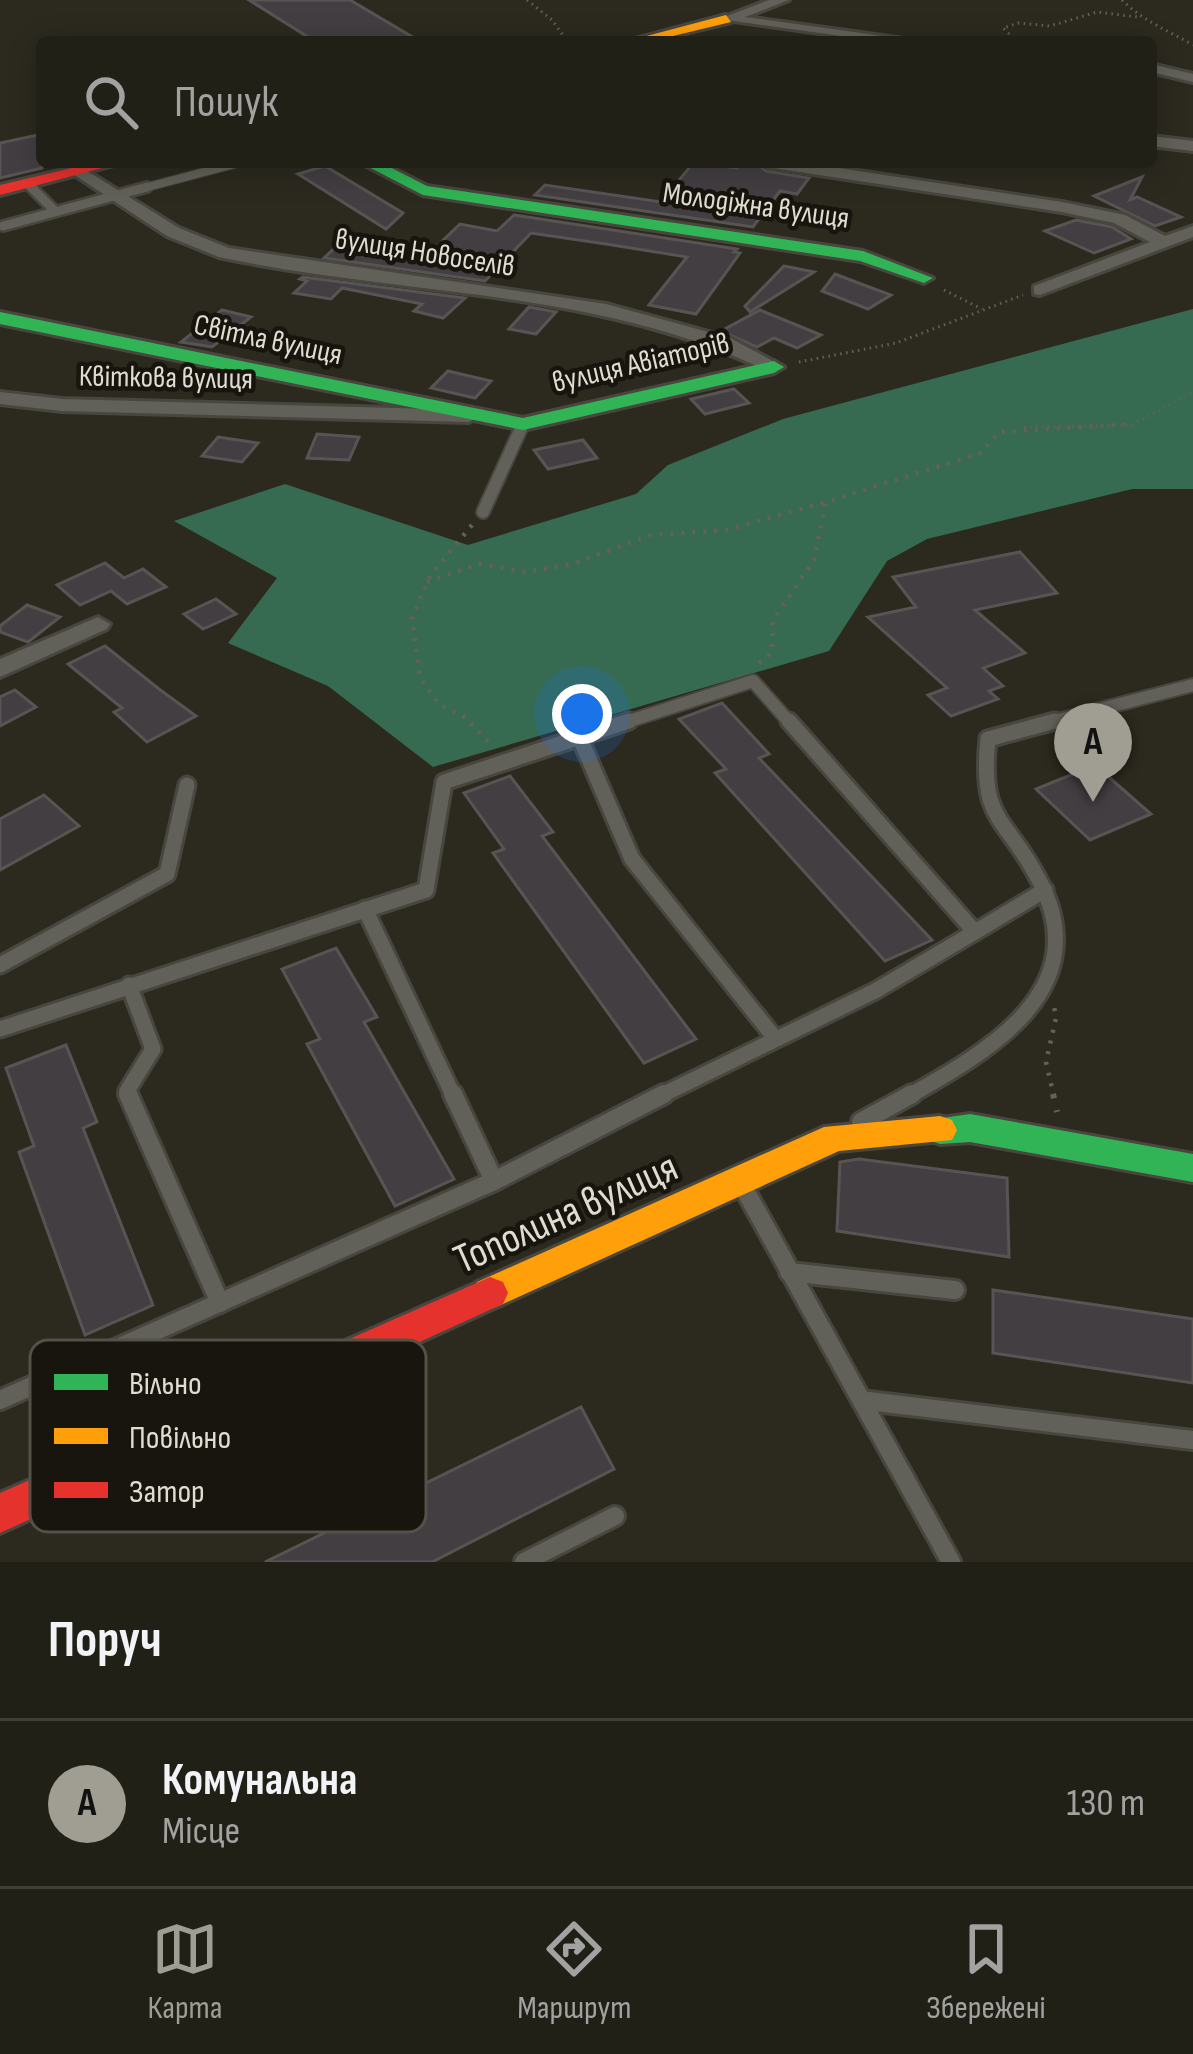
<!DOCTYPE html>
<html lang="uk">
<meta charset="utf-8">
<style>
:root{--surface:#212017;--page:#292820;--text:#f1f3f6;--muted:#a2a3a1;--line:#3e3e36;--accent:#a09e93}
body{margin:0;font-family:"Sofia Sans Condensed",sans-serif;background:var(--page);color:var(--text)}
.you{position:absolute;left:582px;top:714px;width:42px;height:42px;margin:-30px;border:9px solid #fff;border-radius:50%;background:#1a73e8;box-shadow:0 0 0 18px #1a73e833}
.badge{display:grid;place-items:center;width:78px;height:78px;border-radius:50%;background:var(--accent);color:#111;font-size:39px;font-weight:700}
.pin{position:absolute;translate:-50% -99px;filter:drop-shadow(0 3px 6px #0008)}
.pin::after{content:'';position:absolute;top:63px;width:42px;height:36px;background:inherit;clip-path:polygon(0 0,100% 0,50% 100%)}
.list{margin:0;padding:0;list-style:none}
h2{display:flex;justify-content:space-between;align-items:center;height:156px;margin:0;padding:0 48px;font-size:51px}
h2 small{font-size:39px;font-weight:400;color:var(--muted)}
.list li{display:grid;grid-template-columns:78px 1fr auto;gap:36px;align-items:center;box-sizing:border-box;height:168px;padding:0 48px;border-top:3px solid var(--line)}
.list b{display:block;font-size:45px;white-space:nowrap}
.list p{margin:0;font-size:39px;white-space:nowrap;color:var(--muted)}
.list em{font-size:39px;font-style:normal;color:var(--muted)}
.icon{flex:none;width:66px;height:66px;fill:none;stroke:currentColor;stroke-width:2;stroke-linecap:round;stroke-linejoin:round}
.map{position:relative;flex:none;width:1193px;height:1562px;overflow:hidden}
.search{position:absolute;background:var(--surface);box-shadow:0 6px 30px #0003;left:36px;right:36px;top:36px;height:132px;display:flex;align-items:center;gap:30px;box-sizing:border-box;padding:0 42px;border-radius:12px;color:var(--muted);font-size:45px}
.sheet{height:324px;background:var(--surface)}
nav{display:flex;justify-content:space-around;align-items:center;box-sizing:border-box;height:168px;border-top:3px solid var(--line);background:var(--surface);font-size:33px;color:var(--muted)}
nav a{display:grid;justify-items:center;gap:6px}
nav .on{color:var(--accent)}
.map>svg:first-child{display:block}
</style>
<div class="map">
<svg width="1193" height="1562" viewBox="0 0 1193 1562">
<rect width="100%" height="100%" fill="#2c2a1f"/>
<!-- forest -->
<path fill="#366b52" d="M1193,309V489H1132L927,539L887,561L829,651L433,767L328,686L228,643L277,578L174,521L285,484L468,545L636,494L668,465L783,419Z"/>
<!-- building -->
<g fill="#433e42" stroke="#575453" stroke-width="3">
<path d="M249,0H350L421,42H316Z"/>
<path d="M42,134V168L0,178V143Z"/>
<path d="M694,162L737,168V162H755L766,171L809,178L797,194L780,191L753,227L535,195L545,185L661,202Z"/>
<path d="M325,166L403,213L386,229L298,174Z"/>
<path d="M1142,177L1130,200L1137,197L1181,217L1155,226L1094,196Z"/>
<path d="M514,215L737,249L734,252L740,253L696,314L649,305L687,257L606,244L531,233L485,281L324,258L338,245L420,262L460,224L497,231Z"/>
<path d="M1076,220L1112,227L1131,239L1094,253L1045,231Z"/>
<path d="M784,266L814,272L750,312L745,306Z"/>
<path d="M835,274L861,284L891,295L868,309L822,291Z"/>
<path d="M303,277L465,298L443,318L414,311L422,304L342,288L331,299L294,293L307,281L300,279Z"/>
<path d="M529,307L556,312L536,334L509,329Z"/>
<path d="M222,310L251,317L212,347L181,342Z"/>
<path d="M760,310L821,335L797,348L774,338L757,347L721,331Z"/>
<path d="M448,371L491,381L475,398L431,388Z"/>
<path d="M734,389L749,403L705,414L691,399Z"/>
<path d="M317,434L359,437L349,460L307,458Z"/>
<path d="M218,437L258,443L242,462L202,456Z"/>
<path d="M583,440L597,458L548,469L534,450Z"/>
<path d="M1020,552L1057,593L975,610L1025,653L983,668L1003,686L989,691L998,699L951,716L928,695L947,688L868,617L916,607L893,577Z"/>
<path d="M105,563L124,578L143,569L166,587L127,604L111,591L80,605L57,585Z"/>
<path d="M216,599L236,614L203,629L184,614Z"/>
<path d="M27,605L60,617L28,642L0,632V626Z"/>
<path d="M105,646L159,689L196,716L147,742L114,712L122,708L68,664Z"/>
<path d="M15,690L36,707L0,726V697Z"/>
<path d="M722,703L769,754L759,758L932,940L885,961L715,773L726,769L679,719Z"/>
<path d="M1095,765L1151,814L1090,840L1036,789Z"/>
<path d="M510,776L553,832L542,836L696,1039L644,1063L493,853L504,849L464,793Z"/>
<path d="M44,795L79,826L0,870V819Z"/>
<path d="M336,948L377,1017L364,1022L454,1179L395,1206L307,1044L320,1039L282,969Z"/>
<path d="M66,1045L97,1122L83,1128L153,1305L85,1335L19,1152L34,1146L6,1068Z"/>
<path d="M859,1159L1007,1178L1009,1257L837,1231L840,1162Z"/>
<path d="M993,1290L1193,1319V1383L993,1353Z"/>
<path d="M581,1407L614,1469L432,1562H265Z"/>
</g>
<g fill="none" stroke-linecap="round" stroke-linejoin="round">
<!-- lane-far4 casing -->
<g stroke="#48463e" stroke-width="10">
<g id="lane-far4">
<path d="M26,183L34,190"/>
<path d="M136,190L242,162"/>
</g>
</g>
<!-- lane-far3 casing -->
<g stroke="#48463e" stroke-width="14">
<g id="lane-far3">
<path d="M31,187L55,211"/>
<path d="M3,226L147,187"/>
</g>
</g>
<!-- lane-far2 casing -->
<g stroke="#48463e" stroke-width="16">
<g id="lane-far2">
<path d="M483,512L523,424"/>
<path d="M620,724L753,681L791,724"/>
<path d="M1043,724L1193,685"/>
</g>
</g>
<!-- lane-far1 casing -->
<g stroke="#48463e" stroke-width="21">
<g id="lane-far1">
<path d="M579,736L632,859L774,1037"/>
<path d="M365,909L454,1097"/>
<path d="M975,932L1045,890"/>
<path d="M0,965L167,874L187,785"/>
<path d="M129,985L153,1049L127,1091L130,1097"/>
<path d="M0,1029L426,890L444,782L629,721"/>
<path d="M658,1097L875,991L975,932L789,721"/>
<path d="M907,1097C989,1051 1096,990 1040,882C1007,816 979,824 988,739L1055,721"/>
</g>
</g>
<!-- lane casing -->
<g stroke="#48463e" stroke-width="24">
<g id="lane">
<path d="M128,1094L220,1303"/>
<path d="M453,1094L494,1181"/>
<path d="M861,1122L912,1094"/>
<path d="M741,1183L951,1562"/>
<path d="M789,1272L955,1290"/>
<path d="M0,1400L494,1181L664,1094"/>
<path d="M868,1401L1193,1440"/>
<path d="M524,1562L615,1516"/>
</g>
</g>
<!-- street casing -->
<g stroke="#48463e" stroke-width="6">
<g id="street">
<path d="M769,0H789L745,17L926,42H884L719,19Z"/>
<path d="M1151,64L1193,74V82L1151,72Z"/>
<path d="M1151,136L1193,141V151L1151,146Z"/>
<path d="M759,162H799L1062,202L1125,215L1165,236L1193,226V237L1040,295L1034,294V286L1150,242L1114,223L1062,212L767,167Z"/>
<path d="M79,166L179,228L229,248L606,304L730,338L784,367L767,371C598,288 400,296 219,257L167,236L73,174L71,171Z"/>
<path d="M0,392L62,399L469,410L479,416L469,422L62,411L0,404Z"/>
<path d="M98,617L110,624L107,629L0,677V659Z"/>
</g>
</g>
<!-- fast casing -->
<g stroke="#48463e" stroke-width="6">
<g id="fast">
<path d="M359,162H380L427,186L863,251L933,278L924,283L860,261L423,195Z"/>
<path d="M0,312L523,418L774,361L784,367L774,373L523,430L0,324Z"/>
<path d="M970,1114L1193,1154V1182L970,1142L940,1144L928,1140L923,1130L928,1120Z"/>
</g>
</g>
<!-- slow casing -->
<g stroke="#48463e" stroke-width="6">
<g id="slow">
<path d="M726,15L731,22L648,42H624Z"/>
<path d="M940,1116L952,1120L957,1130L952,1140L839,1151L503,1304L490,1309L477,1304L472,1293L477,1282L824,1127Z"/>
</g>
</g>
<!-- jam casing -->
<g stroke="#48463e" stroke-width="6">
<g id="jam">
<path d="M97,162H125L0,195V185Z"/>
<path d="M490,1277L503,1282L508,1293L503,1304L0,1533V1493Z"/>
</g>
</g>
<!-- path-far2 -->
<g stroke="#63615a" stroke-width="3" stroke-dasharray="1.5 4.5" stroke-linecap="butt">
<path d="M527,0L552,20L568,42"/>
<path d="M1122,0C1143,21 1167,30 1193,45"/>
<path d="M1018,42L1003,28L1019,23L1050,26L1097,12L1138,17"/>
<path d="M944,290L982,309"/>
<path d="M799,362L896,343L1023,295"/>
<path d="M1024,427L1132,425L1193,392"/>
</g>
<!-- path-far1 -->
<g stroke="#63615a" stroke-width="4.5" stroke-dasharray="3 8" stroke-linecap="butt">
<path d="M472,525L430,576L412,618L420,678L439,704L466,718L490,744"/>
<path d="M427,582L479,564L526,572L573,564L650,535L725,530L826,502"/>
<path d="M759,663L772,652L773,620L814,560L826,502L981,453L999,432L1133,424"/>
<path d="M1054,1097L1046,1062L1056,1018L1054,1006"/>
</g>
<!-- path -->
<path stroke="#63615a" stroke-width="6" stroke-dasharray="4.5 12" stroke-linecap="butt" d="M1053,1094L1057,1112"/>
<!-- lane-far4 -->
<use href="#lane-far4" stroke="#626159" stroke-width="8"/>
<!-- lane-far3 -->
<use href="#lane-far3" stroke="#626159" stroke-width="9"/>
<!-- lane-far2 -->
<use href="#lane-far2" stroke="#626159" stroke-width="12"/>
<!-- lane-far1 -->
<use href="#lane-far1" stroke="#626159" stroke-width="15"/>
<!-- lane -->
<use href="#lane" stroke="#626159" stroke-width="18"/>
<!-- street -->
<use href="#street" fill="#626159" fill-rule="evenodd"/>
<!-- fast -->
<use href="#fast" fill="#30b455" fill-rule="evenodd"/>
<!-- slow -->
<use href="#slow" fill="#ff9f0a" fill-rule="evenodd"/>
<!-- jam -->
<use href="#jam" fill="#e5322d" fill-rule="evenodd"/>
</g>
<g text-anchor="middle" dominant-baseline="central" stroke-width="9" stroke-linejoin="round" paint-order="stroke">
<!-- far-street labels -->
<g font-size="30" fill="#dfddd1" stroke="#17150d">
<text transform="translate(756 206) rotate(8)">Молодіжна вулиця</text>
<text transform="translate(425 253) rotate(9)">вулиця Новоселів</text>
<text transform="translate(268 340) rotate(12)">Світла вулиця</text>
<text transform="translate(641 363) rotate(-13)">вулиця Авіаторів</text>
<text transform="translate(166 378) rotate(1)">Квіткова вулиця</text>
</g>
<!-- near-street labels -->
<g font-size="42" fill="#dfddd1" stroke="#17150d">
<text transform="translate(566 1214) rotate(-24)">Тополина вулиця</text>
</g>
</g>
<!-- legend -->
<rect x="30" y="1340" width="396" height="192" rx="18" fill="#17150d" stroke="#535148" stroke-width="3"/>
<rect x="54" y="1374" width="54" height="16" fill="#30b455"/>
<rect x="54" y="1428" width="54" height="16" fill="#ff9f0a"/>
<rect x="54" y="1482" width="54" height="16" fill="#e5322d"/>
<g font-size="33" fill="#dfddd1">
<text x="129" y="1394">Вільно</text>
<text x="129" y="1448">Повільно</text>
<text x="129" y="1502">Затор</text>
</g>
</svg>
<div class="you"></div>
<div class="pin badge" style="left:1093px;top:802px">A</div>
<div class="search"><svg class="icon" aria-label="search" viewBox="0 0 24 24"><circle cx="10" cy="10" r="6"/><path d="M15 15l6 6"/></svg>Пошук</div>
</div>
<section class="sheet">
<h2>Поруч<small></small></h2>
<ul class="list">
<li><span class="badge">A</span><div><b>Комунальна</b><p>Місце</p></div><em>130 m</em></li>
</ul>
</section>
<nav>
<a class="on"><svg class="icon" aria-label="map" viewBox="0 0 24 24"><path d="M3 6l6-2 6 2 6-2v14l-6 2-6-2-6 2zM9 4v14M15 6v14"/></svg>Карта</a>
<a><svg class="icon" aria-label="directions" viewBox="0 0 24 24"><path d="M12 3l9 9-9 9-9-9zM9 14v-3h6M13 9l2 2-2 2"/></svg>Маршрут</a>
<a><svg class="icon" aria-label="saved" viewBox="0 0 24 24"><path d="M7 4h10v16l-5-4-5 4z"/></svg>Збережені</a>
</nav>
